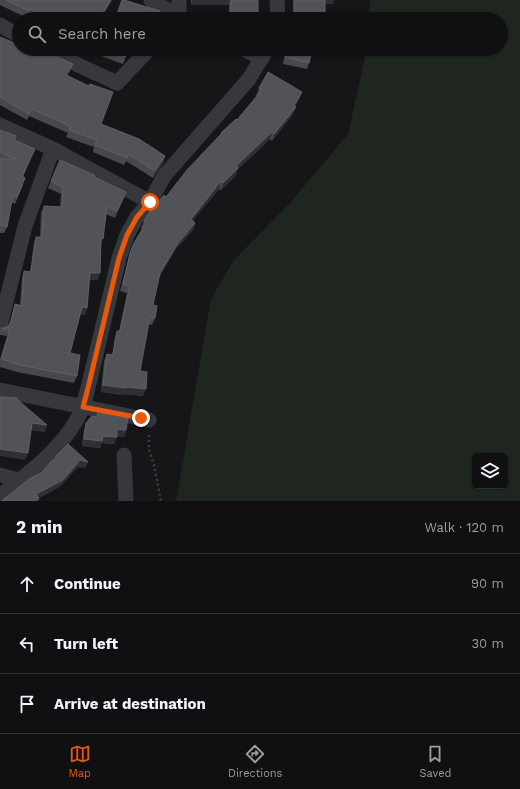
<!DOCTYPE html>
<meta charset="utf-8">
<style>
:root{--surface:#101012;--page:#1e1e20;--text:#f1f3f6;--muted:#9c9d9f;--line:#303032;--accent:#ea580c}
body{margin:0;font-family:"Work Sans",sans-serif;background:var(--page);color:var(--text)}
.controls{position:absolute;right:12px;bottom:12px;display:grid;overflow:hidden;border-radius:6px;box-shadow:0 1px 3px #0004}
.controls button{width:36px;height:36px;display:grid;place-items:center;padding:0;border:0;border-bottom:1px solid var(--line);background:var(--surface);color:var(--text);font:20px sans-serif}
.stop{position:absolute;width:12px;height:12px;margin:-9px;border:3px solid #ea580c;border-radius:50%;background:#fff}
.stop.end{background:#ea580c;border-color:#fff;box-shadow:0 1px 4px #0008}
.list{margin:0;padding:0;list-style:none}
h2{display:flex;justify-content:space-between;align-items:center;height:52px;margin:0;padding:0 16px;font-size:17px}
h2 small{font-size:13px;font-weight:400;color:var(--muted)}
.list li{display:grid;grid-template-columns:26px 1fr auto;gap:12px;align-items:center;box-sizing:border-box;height:60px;padding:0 16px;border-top:1px solid var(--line)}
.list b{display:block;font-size:15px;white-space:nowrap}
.list em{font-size:13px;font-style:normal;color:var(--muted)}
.icon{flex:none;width:22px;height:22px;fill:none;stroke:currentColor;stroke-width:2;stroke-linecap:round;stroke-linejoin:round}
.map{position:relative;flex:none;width:520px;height:501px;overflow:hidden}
.search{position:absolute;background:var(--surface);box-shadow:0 1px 3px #0004;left:12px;right:12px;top:12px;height:44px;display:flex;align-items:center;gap:10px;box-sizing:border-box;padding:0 14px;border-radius:22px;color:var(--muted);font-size:15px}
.sheet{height:232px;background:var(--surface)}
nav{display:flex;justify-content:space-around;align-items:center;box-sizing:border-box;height:56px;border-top:1px solid var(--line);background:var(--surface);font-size:11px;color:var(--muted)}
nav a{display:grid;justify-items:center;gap:2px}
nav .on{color:var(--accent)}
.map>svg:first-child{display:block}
</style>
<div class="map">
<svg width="520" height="501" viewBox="0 0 520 501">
<rect width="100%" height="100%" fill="#161618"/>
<!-- green -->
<path fill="#1e261f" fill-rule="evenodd" d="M370,0H520V501H176L211,299L234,260L290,203L348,134L367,49H501V19H369ZM475,456H505V486H475Z"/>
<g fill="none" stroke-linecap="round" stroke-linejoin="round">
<!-- path -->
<path stroke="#3d3f44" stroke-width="2.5" stroke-dasharray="2 3" stroke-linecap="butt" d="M149,435V450L154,465L161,501"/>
<!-- minor -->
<g stroke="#37383d" stroke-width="15">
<path d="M151,0L183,19"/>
<path d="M277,0L278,19"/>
<path d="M177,19L179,17V0"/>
<path d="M0,25L19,36"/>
<path d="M44,49L117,83L149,49"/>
<path d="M243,49L262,58"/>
<path d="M0,125L53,149L150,202"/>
<path d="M0,326L25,226L53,149"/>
<path d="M0,390L149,420"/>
<path d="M124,455L126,501"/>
<path d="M0,475L19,480"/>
<path d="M0,496C27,474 58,452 76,421C82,412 84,402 87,392L119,258L127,235L137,217L150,202L164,176L249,79L267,49"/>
</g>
</g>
<!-- wall -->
<g fill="#47494d">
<path d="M0,0H112L101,19H33L27,16V18L0,5Z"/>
<path d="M191,0H258V17L257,19H229V5H191Z"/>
<path d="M293,0H334L332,4H325V19H293Z"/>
<path d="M0,37L19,49L43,50L73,64L70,71L67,76L101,124L165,156L163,163L153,178L126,161L124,165L93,152L94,147L66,137L68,133L29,116L27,120L0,105Z"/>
<path d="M103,49H129L123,64L101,56Z"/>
<path d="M286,49H312L309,63L307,69L283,64Z"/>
<path d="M259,88L302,92L299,99L295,106L293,114L272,141L270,139L237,170L236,175L221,190L219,189L193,220L195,223L193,230L175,250L159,277L153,305L155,318L152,325L148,324L140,371L143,396L124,394L123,395L101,392L104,361L107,354L112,355L115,338L117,331H119L127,293L120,291L128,261L133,245L142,230L141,228L144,221L166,197L220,136L221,133L237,120L257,96H256Z"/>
<path d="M0,130L16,136L15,140L35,149L23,177V185L15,204L11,202L7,227L4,233H0Z"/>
<path d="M94,177L126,192L115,218L106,214L101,245L98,280H89L85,315L80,314L70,353L77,376L74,383L17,372L0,367V360L7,336L0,335V330L1,328H5L9,325L15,304L20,305L22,278L24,271L30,272L34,243L36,237H40L41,213L44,206L60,207L61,194L48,188L51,181Z"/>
<path d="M98,411L126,430L124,437L117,436L114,444L102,443L100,448L82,446L84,430L86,423L96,417Z"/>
</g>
<!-- shaded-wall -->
<g fill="#2f3033">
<path d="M111,0H112L101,19H99Z"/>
<path d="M192,0H230L229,5H191Z"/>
<path d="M324,0H334L332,4H323Z"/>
<path d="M231,17H258L257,19H231Z"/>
<path d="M73,64L70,71L64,82L66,75Z"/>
<path d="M302,92L299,99L291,113L294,106Z"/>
<path d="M296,107L293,114L272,141L274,134Z"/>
<path d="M272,132L270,139L237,170L236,175L221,190L223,183L236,166Z"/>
<path d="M35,149L32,156L19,183L22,176Z"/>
<path d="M165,156L163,163L153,178L155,171Z"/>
<path d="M221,181L219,189L188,226L191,219Z"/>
<path d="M126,192L124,198L115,218L117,211Z"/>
<path d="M195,223L193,230L175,250L158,280L160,273L178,243Z"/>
<path d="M90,273H100L98,280H87Z"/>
<path d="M82,307L87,308L85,315L79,314Z"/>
<path d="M103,385L126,387L146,389L143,396L124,394L123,395L101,392Z"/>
<path d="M32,423L47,425L45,432L29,430Z"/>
<path d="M117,429L126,430L124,437L115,436Z"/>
<path d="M103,436L117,437L114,444L102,443L100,448L82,446L84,439Z"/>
<path d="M0,449L28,453L25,460L0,456Z"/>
<path d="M80,460L88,462L85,468L78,467L60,487L34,501L36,494Z"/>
</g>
<!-- building -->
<g fill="#525359" stroke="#5f6168">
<path d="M6,0H111L99,19H49L30,9L29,11Z"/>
<path d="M122,0H124L160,11L158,19H115Z"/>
<rect x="231" y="0" width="27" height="17"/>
<rect x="295" y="0" width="30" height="19"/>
<path d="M0,37L19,45V49H41L43,50L73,64L66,75L89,86L90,84L113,92L101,124L139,139L165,156L155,171L128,154L127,158L95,145L97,140L69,130L70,126L32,109L29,114L0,97Z"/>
<path d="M105,49H128L125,57Z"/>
<path d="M287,49H312L309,63L285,57Z"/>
<path d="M268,72L302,92L294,106L296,107L274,134L272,132L236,166L238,168L223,183L221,181L191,219L195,223L178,243L160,273L153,305L157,306L155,318L150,317L140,371L147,372L146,389L126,387V388L103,385L107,354L113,355L117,331H120L130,286L123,284L130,253L133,245L146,223L144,221L149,213L164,195L166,197L187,170L222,133H221L236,119L237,120L262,90L259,88Z"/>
<path d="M0,130L16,136L14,140L35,149L22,176L25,178L17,197L13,195L7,227L0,225V159H16L0,152Z"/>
<path d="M60,160L94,175V177L126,192L117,211L107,206L103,239L101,238L100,273H90L87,308L82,307L70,353L80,355L77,376L20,365L1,359L10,330L1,328H5L9,325L11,321L15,304L22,306L24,271L31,272L36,237H42L44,206L62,207L63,187L51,181Z"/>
<path d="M0,397L17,398V400L19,401L47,425L32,423L28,453L0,449Z"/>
<path d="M98,411L128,417L126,430L117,429V437L103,436L102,441L84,439L86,423L92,416L97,417Z"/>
<path d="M68,444L88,462L80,460L63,480L36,494L39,499L36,501H2L5,498L8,496L29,479L41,473L52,461L58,457H55Z"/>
</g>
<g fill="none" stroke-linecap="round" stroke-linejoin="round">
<!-- route -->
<path stroke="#ea580c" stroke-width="5" d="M141,418L83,407L87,392L119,258L127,235L137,217L150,202"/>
</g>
</svg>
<div class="controls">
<button><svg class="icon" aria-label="layers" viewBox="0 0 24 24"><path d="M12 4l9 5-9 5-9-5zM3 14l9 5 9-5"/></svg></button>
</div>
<div class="stop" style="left:150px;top:202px"></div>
<div class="stop end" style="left:141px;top:418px"></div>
<div class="search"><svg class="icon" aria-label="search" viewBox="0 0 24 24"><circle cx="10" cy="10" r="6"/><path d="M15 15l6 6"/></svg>Search here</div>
</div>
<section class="sheet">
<h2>2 min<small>Walk · 120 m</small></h2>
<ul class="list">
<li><svg class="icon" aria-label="ahead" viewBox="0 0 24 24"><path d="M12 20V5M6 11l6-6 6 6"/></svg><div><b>Continue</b></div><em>90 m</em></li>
<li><svg class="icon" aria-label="left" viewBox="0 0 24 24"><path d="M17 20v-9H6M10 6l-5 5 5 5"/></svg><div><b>Turn left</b></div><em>30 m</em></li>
<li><svg class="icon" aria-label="arrive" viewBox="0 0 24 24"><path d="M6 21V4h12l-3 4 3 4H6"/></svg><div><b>Arrive at destination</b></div></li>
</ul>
</section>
<nav>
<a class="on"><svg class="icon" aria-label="map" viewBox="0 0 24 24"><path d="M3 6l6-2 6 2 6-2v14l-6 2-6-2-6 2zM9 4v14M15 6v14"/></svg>Map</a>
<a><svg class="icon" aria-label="directions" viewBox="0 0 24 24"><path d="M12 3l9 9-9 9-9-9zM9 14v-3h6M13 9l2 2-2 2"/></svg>Directions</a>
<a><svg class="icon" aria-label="saved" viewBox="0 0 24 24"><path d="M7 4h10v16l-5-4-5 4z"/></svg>Saved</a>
</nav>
